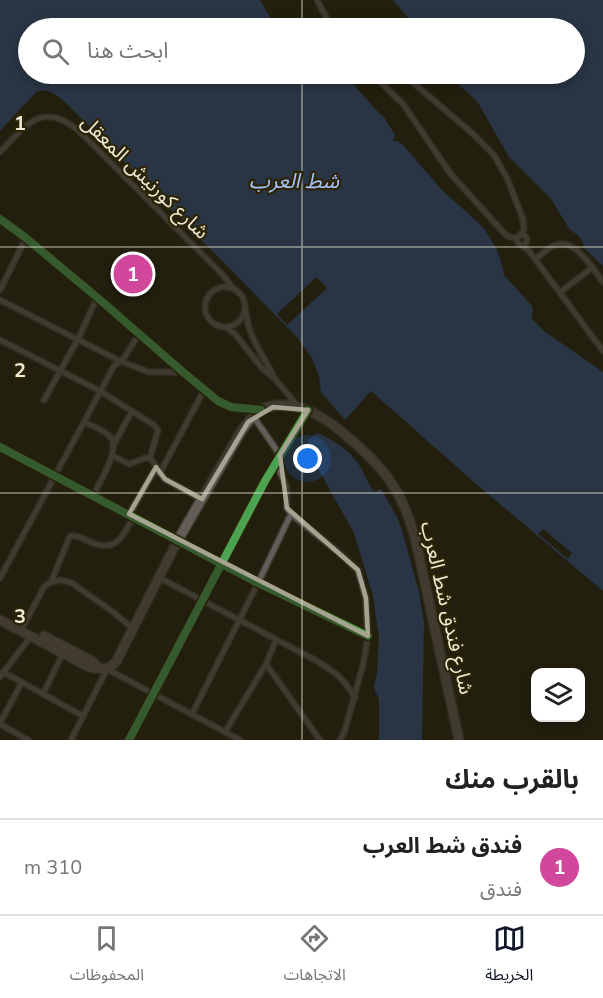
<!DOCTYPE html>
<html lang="ar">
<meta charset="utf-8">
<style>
:root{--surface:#fff;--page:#f2f2f2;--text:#222;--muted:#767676;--line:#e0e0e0;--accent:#111827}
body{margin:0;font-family:"Nunito Sans","Noto Sans Arabic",sans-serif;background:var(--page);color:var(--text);direction:rtl}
.controls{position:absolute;right:18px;bottom:18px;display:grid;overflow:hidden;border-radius:12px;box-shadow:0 3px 9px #0003}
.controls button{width:54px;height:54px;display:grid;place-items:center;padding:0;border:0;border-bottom:2px solid var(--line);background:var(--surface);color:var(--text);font:30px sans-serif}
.you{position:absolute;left:308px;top:459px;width:21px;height:21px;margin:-15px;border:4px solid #fff;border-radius:50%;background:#1a73e8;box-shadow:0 0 0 9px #1a73e833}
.badge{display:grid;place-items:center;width:39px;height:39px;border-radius:50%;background:var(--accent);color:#fff;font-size:20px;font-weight:700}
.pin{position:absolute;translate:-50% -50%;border:3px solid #fff;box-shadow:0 2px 6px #0006}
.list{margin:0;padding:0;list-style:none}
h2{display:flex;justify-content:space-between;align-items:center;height:78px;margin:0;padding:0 24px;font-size:26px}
h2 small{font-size:20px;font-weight:400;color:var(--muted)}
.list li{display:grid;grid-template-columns:39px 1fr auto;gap:18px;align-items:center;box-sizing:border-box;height:96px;padding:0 24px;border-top:2px solid var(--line)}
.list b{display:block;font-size:22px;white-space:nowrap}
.list p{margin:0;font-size:20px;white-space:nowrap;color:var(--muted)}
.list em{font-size:20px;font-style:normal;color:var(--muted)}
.icon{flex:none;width:33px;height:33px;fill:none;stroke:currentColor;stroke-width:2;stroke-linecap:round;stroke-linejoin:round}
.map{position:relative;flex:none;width:603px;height:740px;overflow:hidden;direction:ltr}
.search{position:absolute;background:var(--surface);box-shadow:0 3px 9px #0003;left:18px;right:18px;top:18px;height:66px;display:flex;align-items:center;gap:15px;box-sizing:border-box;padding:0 21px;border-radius:33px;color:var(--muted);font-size:22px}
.sheet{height:174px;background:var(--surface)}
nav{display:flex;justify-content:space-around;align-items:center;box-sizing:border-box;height:84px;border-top:2px solid var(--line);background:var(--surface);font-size:16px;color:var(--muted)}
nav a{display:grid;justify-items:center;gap:3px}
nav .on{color:var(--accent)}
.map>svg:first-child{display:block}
</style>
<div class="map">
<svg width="603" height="740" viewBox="0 0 603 740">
<rect width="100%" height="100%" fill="#231f0e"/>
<!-- water -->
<g fill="#315086">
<path d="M0,0H260L276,28H28V74H344L378,112L384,117L395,135L393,141H398L402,144L442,190L483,227L497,250L503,268L504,275L532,306L533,310L531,318L544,331L603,372V591L475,483L371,391L345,420L321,392L319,376L312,358L297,337L79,116C68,106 52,85 36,92L0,131Z"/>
<path d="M393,0H603V266L585,249L582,241L578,235L570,230L551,199L509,157L477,101L460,86L458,74H574V28H425L418,23L411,21Z"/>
<path d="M317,433C332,439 348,449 357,462C364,471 367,483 374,492L381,489L397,517L402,530L419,592L424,623L422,740H379V699L376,693L374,686L377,673L379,638L373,596L354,533L307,449L308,440Z"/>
</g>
<!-- pier -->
<g fill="#231f0e">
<path d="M316,277L327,288L287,325L277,314Z"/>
<path d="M543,529L572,553L568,559L538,534Z"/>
</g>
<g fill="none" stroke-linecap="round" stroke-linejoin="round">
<!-- street casing -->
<g stroke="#3e3b2c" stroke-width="8">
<g id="street">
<path d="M317,0L332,28"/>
<path d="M372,74L403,104L450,173L494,222L507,236L514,238L519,236"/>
<path d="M403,74L472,133L494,155L507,178L523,219L524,230L520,235"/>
<path d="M0,152C26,126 41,100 78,130L222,274L233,288"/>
<path d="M0,219L26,238L99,299L183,372L218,401L231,407L259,410"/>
<circle cx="522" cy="240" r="5"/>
<path d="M521,245L529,251L603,351"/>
<path d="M536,259C542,254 548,247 556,245C575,238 593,269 603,282"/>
<circle cx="225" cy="307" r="20"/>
<path d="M0,290L26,238"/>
<path d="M560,292L592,268"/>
<path d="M0,300L120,361L149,372H183"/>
<path d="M246,312C248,337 264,356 274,377"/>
<path d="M227,328L235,334L262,368L275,379L298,406"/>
<path d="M0,340L100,391L154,425L158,430L150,458L165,479L202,499"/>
<path d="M44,400L78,339L97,298"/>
<path d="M253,416L280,455V472L287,487V508L291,514L340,553L358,570L366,598L368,636L363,665L344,733L340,740"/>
<path d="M84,422C92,426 107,431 112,439C119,452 99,483 93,496"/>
<path d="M113,446L132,411"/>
<path d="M0,447L258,583L368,636"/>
<path d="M113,456L129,464L145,458H150"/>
<path d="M160,473L204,390"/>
<path d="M129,514L156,467"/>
<path d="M158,577L317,661C337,674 343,677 355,698"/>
<path d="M0,578L114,366L124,358L139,334"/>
<path d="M51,582L70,536C77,535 82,538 88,541C116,554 121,538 134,517"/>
<path d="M24,625L44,587L51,582L61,580L72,583L113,612L132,628"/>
<path d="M266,664L320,740"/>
<path d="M3,672L83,716"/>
<path d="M0,677L31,636"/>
<path d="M43,694L63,653"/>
<path d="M192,714L258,583L291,514"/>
<path d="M0,723L22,682"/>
<path d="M0,724L28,740"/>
<path d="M225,732L266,664L276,640"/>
<path d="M71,740L107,669L240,740"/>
<path d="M129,740L265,481L308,410"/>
</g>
</g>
<!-- primary casing -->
<g stroke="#3e3b2c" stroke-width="12">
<g id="primary">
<path d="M0,620L89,667C100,669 108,671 116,662L178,540L240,433C246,424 253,414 262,409C272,404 288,404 299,407C329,415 378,461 394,487C405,504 411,523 416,542L459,740"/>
<path d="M44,636L92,661L97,666"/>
</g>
</g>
<!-- street -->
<use href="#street" stroke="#635d5b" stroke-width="5"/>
<!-- primary -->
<use href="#primary" stroke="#645c57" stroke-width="9"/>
<!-- cycleway casing -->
<g stroke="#2c2405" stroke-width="11">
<g id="cycleway">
<path d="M0,219L26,238L99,299L183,372L218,401L231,407L261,410"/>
<path d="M0,447L258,583L368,636"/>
<path d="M129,740L265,481L308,410"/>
</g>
</g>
<!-- cycleway -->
<use href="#cycleway" stroke="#4ca352" stroke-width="8"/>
</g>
<!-- marked area -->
<path d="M0 0H603V740H0ZM273,407L308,410L280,455L287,508L358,570L366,598L368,636L129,514L156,467L165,479L202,499L248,422Z" fill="#231f0e" fill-opacity=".55" fill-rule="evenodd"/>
<path fill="none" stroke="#a7a391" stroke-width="4.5" stroke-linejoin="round" d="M273,407L308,410L280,455L287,508L358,570L366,598L368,636L129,514L156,467L165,479L202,499L248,422Z"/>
<!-- grid -->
<path fill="none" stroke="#eeead8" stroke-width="1.5" stroke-opacity="0.55" d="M302,0V28M302,74V740M0,247H603M0,493H603"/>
<g text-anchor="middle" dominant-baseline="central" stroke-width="4.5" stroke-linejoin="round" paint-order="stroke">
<!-- street labels -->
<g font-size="20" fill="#eeead8" stroke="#2c2405">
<text transform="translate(145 177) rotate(44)">شارع كورنيش المعقل</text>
<text transform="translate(447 608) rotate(77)">شارع فندق شط العرب</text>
</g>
<!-- water labels -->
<g font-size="21" font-style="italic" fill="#a5c4fa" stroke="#2c2405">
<text x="294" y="181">شط العرب</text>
</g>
</g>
<g font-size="20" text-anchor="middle" font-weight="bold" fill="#eeead8" stroke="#2c2405" stroke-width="4.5" stroke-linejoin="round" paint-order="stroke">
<text x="20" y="130">1</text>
<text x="20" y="377">2</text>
<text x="20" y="623">3</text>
</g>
</svg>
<div class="controls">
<button><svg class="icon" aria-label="layers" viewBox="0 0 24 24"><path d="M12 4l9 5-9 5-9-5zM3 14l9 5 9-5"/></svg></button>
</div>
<div class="you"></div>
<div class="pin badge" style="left:133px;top:274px;background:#d1479c">1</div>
<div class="search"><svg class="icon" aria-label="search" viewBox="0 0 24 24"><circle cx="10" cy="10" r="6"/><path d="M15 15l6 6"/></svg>ابحث هنا</div>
</div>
<section class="sheet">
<h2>بالقرب منك<small></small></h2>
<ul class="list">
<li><span class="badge" style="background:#d1479c">1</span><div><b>فندق شط العرب</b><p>فندق</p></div><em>310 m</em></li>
</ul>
</section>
<nav>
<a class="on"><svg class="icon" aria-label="map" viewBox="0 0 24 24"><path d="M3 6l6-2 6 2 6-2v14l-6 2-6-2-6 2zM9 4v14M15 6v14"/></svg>الخريطة</a>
<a><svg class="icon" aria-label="directions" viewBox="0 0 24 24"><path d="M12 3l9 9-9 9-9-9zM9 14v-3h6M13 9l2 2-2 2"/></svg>الاتجاهات</a>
<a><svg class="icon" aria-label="saved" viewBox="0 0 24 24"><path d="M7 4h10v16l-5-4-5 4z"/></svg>المحفوظات</a>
</nav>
